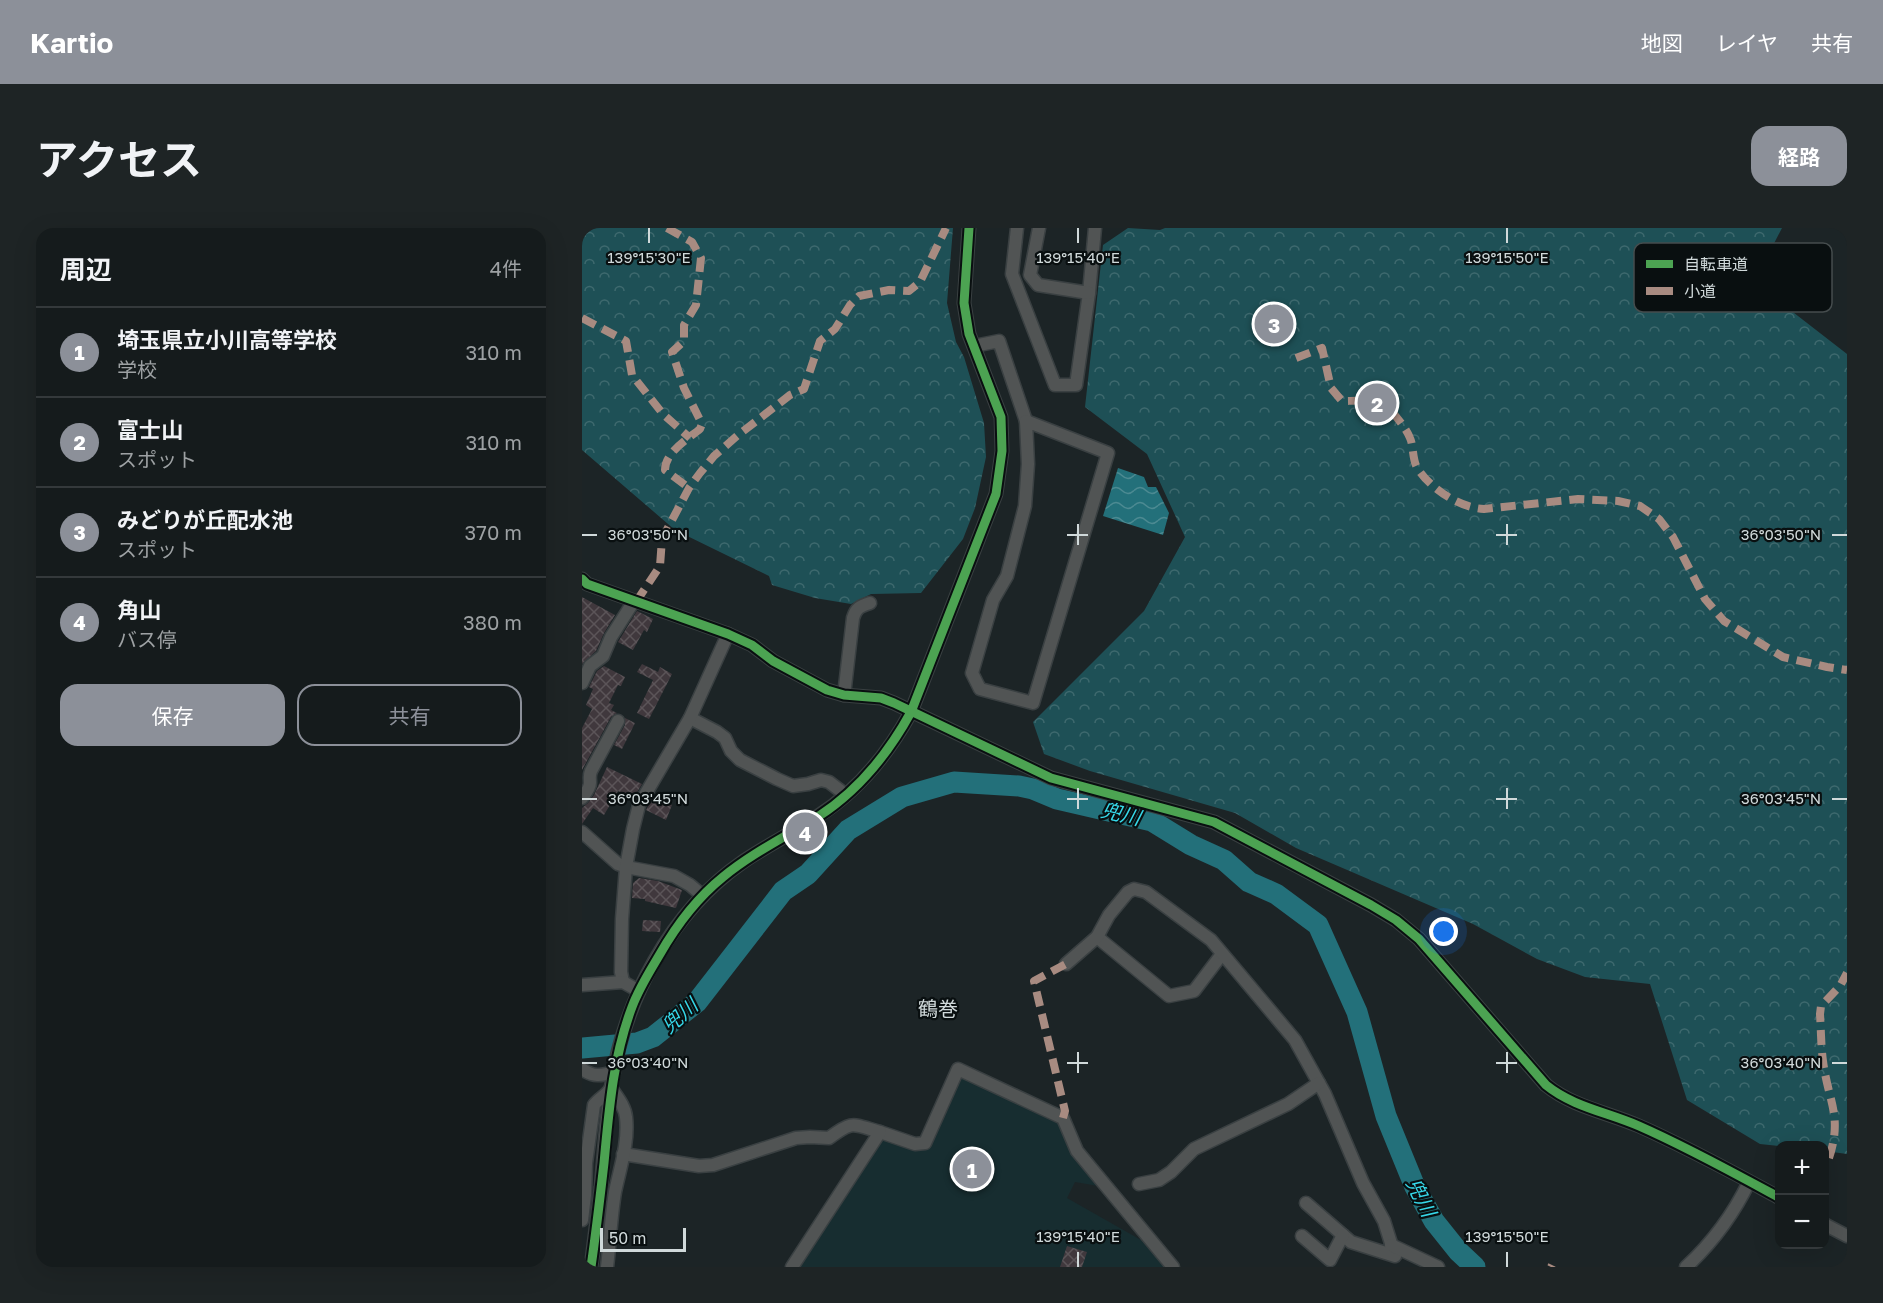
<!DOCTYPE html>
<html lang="ja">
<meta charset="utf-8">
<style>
:root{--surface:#151b1c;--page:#1e2425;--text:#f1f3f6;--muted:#9da1a3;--line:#34393b;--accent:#8c9099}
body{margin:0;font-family:"Golos Text","Noto Sans JP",sans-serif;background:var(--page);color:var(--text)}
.controls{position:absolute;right:18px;bottom:18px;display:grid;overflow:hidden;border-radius:12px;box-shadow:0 6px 24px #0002}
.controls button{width:54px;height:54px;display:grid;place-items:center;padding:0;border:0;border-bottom:2px solid var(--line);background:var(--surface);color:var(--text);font:30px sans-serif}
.scale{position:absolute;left:18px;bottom:15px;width:86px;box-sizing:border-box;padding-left:6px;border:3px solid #d0d9da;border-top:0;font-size:16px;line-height:21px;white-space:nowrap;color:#d0d9da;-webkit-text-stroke:4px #090f10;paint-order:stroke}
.you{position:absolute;left:862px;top:704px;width:21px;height:21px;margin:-15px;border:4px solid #fff;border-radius:50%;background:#1a73e8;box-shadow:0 0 0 9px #1a73e833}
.badge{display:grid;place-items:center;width:39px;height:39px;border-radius:50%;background:var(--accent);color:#fff;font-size:20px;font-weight:700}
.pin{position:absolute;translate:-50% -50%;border:3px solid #fff;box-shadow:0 2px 6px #0006}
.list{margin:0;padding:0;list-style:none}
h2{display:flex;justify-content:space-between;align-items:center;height:78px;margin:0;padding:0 24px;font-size:26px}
h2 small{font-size:20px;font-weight:400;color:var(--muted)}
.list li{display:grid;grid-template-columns:39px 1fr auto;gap:18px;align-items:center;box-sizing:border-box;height:90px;padding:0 24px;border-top:2px solid var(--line)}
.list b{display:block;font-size:22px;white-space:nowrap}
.list p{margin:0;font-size:20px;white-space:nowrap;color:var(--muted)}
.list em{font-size:20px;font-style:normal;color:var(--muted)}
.actions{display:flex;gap:12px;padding:18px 24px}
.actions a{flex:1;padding:14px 0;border:2px solid var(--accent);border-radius:18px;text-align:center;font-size:21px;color:var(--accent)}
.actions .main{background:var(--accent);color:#fff}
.map{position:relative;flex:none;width:1265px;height:1039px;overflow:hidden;border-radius:18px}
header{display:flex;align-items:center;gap:36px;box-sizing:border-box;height:84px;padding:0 30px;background:var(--accent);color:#fff}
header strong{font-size:28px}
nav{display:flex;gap:33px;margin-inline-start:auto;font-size:21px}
.intro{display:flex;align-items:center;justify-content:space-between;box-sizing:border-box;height:144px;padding:0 36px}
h1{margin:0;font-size:42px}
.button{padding:15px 27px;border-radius:18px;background:var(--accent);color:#fff;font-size:21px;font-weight:700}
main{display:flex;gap:36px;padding:0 36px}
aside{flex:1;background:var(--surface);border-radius:18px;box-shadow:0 6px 24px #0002}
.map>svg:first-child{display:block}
</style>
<header>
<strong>Kartio</strong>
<nav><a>地図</a><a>レイヤ</a><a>共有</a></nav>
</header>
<div class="intro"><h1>アクセス</h1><a class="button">経路</a></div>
<main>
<aside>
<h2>周辺<small>4件</small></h2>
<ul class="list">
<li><span class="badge">1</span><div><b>埼玉県立小川高等学校</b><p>学校</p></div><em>310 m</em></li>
<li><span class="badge">2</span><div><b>富士山</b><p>スポット</p></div><em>310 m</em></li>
<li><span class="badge">3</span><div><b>みどりが丘配水池</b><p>スポット</p></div><em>370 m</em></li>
<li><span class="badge">4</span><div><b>角山</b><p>バス停</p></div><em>380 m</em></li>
</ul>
<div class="actions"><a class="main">保存</a><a>共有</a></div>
</aside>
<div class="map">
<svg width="1265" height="1039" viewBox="0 0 1265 1039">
<defs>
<pattern id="forest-crowns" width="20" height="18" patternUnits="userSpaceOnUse" patternTransform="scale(1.5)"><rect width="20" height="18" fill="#1e5056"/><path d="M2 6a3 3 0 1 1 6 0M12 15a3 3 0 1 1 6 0" fill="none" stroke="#3e696e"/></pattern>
<pattern id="water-waves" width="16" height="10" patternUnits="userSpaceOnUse" patternTransform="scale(1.5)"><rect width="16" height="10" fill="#23707a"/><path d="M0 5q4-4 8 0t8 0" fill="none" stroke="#4c8a92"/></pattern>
<pattern id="building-cross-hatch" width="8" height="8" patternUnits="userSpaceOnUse" patternTransform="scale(1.5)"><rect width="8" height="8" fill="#40383d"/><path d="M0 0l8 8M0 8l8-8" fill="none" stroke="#5b5458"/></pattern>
</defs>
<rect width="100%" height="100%" fill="#1c2426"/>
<!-- built -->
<path fill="#172d30" d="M381,850L471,890L479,897L516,958L493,954L485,970L559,1012L583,1039H214L298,911L304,909L338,923L347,919L376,851Z"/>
<!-- forest -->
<g fill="url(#forest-crowns)">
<path d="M0,0H371L365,75L374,114L382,129L402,195L404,229L393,280L381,311L339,365L289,366L269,376L233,370L190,357L187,348L93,302L0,222Z"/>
<path d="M546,0L578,2L583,0H1200L1172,54L1265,126V926L1243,923L1242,918H1197L1178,916L1105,872L1068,756L1003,749L955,731L891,696L714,620L653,585L508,543L462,526L451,494L562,383L603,309L565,226L503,179L521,17Z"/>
</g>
<!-- water -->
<path fill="url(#water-waves)" d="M536,240L562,249L566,259H574L587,285L581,307L521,288Z"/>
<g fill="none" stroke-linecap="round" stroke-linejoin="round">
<!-- river -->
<path stroke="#23707a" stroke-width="21" d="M0,820L55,815L71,809L115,774L201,663L226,646L266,602L320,569L372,554L437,558L451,561L475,571L570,593L609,617L642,632L667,654L694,666L736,697L775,784L804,888L833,959L852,993L876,1023L893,1039"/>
</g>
<!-- building -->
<g fill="url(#building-cross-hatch)">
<circle cx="692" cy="96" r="13"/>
<path d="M0,369L33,387L22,405L14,423L0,436Z"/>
<path d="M55,383L71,391L65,404L62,402L51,422L36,414Z"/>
<path d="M60,436L76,444L78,439L90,446L67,491L55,485L71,452L55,444Z"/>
<path d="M22,438L43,449L39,458L36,457L27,475L32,477L29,482L35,485L29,489L0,542V500L10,481L4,477L11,461L7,459L15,443Z"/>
<path d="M43,490L53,495L40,521L32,517L43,497Z"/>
<path d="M25,539L60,556L51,571L36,563L22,587L11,580L0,596V580L6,575L12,567Z"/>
<path d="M71,569L90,577L84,592L64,582Z"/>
<path d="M57,650L76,653L100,662L94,680L63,673V671L50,670L51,655Z"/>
<path d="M61,692L79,693L78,704L60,703Z"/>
<path d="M485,1018L505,1024L500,1039H478Z"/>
</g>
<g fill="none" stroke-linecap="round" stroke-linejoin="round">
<!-- minor casing -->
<g stroke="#3a4042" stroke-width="15">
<g id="minor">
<path d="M435,0L430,46L473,157H494L507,65L513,0"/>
<path d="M457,0L448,47L456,57L507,65"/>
<path d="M392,118L417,113L444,193"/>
<path d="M444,193L526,225L451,475L398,461L390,445L411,372L425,348L443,278L446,236Z"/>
<path d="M0,351L5,356L146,406L170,417L191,433L245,462L262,467L299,470L312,475L469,550L632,594L789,677L814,692L837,711L964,857C991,879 1025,884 1057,898C1105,919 1152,945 1198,970"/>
<path d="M0,455L8,438L21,428L29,409L52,373"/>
<path d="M262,467L271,390C274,380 278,378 288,375"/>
<path d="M108,490L135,504L143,510L149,523L158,532L195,551L211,558L226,556L239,552L247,554L264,567"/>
<path d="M0,570C3,566 8,560 8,555C8,549 7,548 9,543L36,493"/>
<path d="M0,604L36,636L44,639L92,648L108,657L121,668"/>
<path d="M515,709L587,768L612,763L640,726"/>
<path d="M484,736L515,709L527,687L546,664L552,661L564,664L629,712L713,812L743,866L781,955L802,993L813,1028L769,1014L724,975"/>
<path d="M41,754L39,744L40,691L44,639L51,601L57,577L108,490L146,406"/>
<path d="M0,757L41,754L57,763"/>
<path d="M0,841C11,849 19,848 32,844"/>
<path d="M298,904L333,916L343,915L376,841L481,890L495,923L591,1039"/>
<path d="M41,926L117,938L131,937L214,910L228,909L247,910C271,892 270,896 298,904L210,1039"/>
<path d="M557,956L577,952L589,944L612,921L706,876L737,855"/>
<path d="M19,959C22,926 24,892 29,859C42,772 88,684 162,633C186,617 212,604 236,588C277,562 306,526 329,484L414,266L420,223L419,189L387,106L382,75L387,0"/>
<path d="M0,992L3,967L4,935L12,877C17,870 24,868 29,860C35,869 43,878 44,889C47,914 38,940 33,964C29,988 28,1014 25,1039"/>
<path d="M1242,996L1265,1008"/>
<path d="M720,1008L748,1032L761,1007"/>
<path d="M809,1017L856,1039"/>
<path d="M1104,1039C1130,1015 1152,985 1167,954"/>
</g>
</g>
<!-- minor -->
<use href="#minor" stroke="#515454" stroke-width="12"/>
<!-- minor-bridge casing -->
<g stroke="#3a4042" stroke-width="15" stroke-linecap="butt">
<path id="minor-bridge" d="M9,1039L19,959"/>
</g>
<!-- minor-bridge -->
<use href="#minor-bridge" stroke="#515454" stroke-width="12"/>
<!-- quiet -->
<g stroke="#a88b81" stroke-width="8" stroke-dasharray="15 8" stroke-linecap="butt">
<path d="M85,0L110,14L119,30L114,77L102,97V113L90,124L102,160L120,196L118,201C106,211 83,224 83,242L107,260"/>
<path d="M0,90L44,113L50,147L81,186L108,210"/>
<path d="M714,130L740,120L749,160L760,173C773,173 790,171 802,178C811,183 824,200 828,210C832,219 830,233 836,241C849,261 878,280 902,281L996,271L1036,273L1058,278L1077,291L1091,309L1123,371L1142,393L1201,429L1245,439L1265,442"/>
<path d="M54,374L78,338L80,311L107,260L118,245L132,228L155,208L208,167L222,161L238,113L253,101L268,77L277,68L307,62L327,63L338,54L364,0"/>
<path d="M481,890L483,883L452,753L484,736"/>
<path d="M1247,930C1261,888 1246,873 1241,833C1239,818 1239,802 1238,786L1239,778L1258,758L1265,745"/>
<path d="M969,1039L970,1037"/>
</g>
<!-- cycleway casing -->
<g stroke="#090f10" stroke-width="13">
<g id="cycleway">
<path d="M0,351L5,356L146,406L170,417L191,433L245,462L262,467L299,470L312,475L469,550L632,594L789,677L814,692L837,711L964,857C991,879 1025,884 1057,898C1105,919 1152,945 1198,970"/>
<path d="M9,1039C14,1004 18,970 22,935C27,882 31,829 50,779C57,760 68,743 78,726C94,698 115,670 141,649C170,625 205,608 237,588C277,562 306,526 329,484L414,266L420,223L419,189L387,106L382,75L387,0"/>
</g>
</g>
<!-- cycleway -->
<use href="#cycleway" stroke="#4ca352" stroke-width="9"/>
</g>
<!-- ticks -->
<path fill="none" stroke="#d0d9da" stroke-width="2" d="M67,0V15M496,0V15M925,0V15M496,296V317M925,296V317M0,307H15M485,307H506M914,307H935M1250,307H1265M496,560V581M925,560V581M0,571H15M485,571H506M914,571H935M1250,571H1265M496,824V845M925,824V845M0,835H15M485,835H506M914,835H935M1250,835H1265M496,1024V1039M925,1024V1039"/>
<g text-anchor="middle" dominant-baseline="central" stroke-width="4.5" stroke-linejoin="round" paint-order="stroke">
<!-- water labels -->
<g font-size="20" font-style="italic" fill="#36d8e9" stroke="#090f10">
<text transform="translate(539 585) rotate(13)">兜川</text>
<text transform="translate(97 787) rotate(-41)">兜川</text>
<text transform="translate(840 969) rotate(63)">兜川</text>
</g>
<!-- neighbourhood labels -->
<g font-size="20" fill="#d0d9da" stroke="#090f10">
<text x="356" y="780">鶴巻</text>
</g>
</g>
<!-- legend -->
<rect x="1052" y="15" width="198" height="69" rx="9" fill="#090f10" stroke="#454c4d" stroke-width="1.5"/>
<rect x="1064" y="32" width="27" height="8" fill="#4ca352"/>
<rect x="1064" y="59" width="27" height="8" fill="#a88b81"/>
<g font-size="16" fill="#d0d9da">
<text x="1102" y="42">自転車道</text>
<text x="1102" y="69">小道</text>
</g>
<g font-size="15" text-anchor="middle" fill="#d0d9da" stroke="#090f10" stroke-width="4.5" stroke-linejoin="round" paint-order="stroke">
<text x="67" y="35">139°15'30"E</text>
<text x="496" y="35">139°15'40"E</text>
<text x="925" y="35">139°15'50"E</text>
<text x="66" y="312">36°03'50"N</text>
<text x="1199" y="312">36°03'50"N</text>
<text x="66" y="576">36°03'45"N</text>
<text x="1199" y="576">36°03'45"N</text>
<text x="66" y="840">36°03'40"N</text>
<text x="1199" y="840">36°03'40"N</text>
<text x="496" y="1014">139°15'40"E</text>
<text x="925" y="1014">139°15'50"E</text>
</g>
</svg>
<div class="controls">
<button>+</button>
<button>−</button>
</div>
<div class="scale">50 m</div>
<div class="you"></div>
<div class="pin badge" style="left:390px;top:941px">1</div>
<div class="pin badge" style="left:795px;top:175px">2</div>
<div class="pin badge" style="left:692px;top:96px">3</div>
<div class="pin badge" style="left:223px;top:604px">4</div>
</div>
</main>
